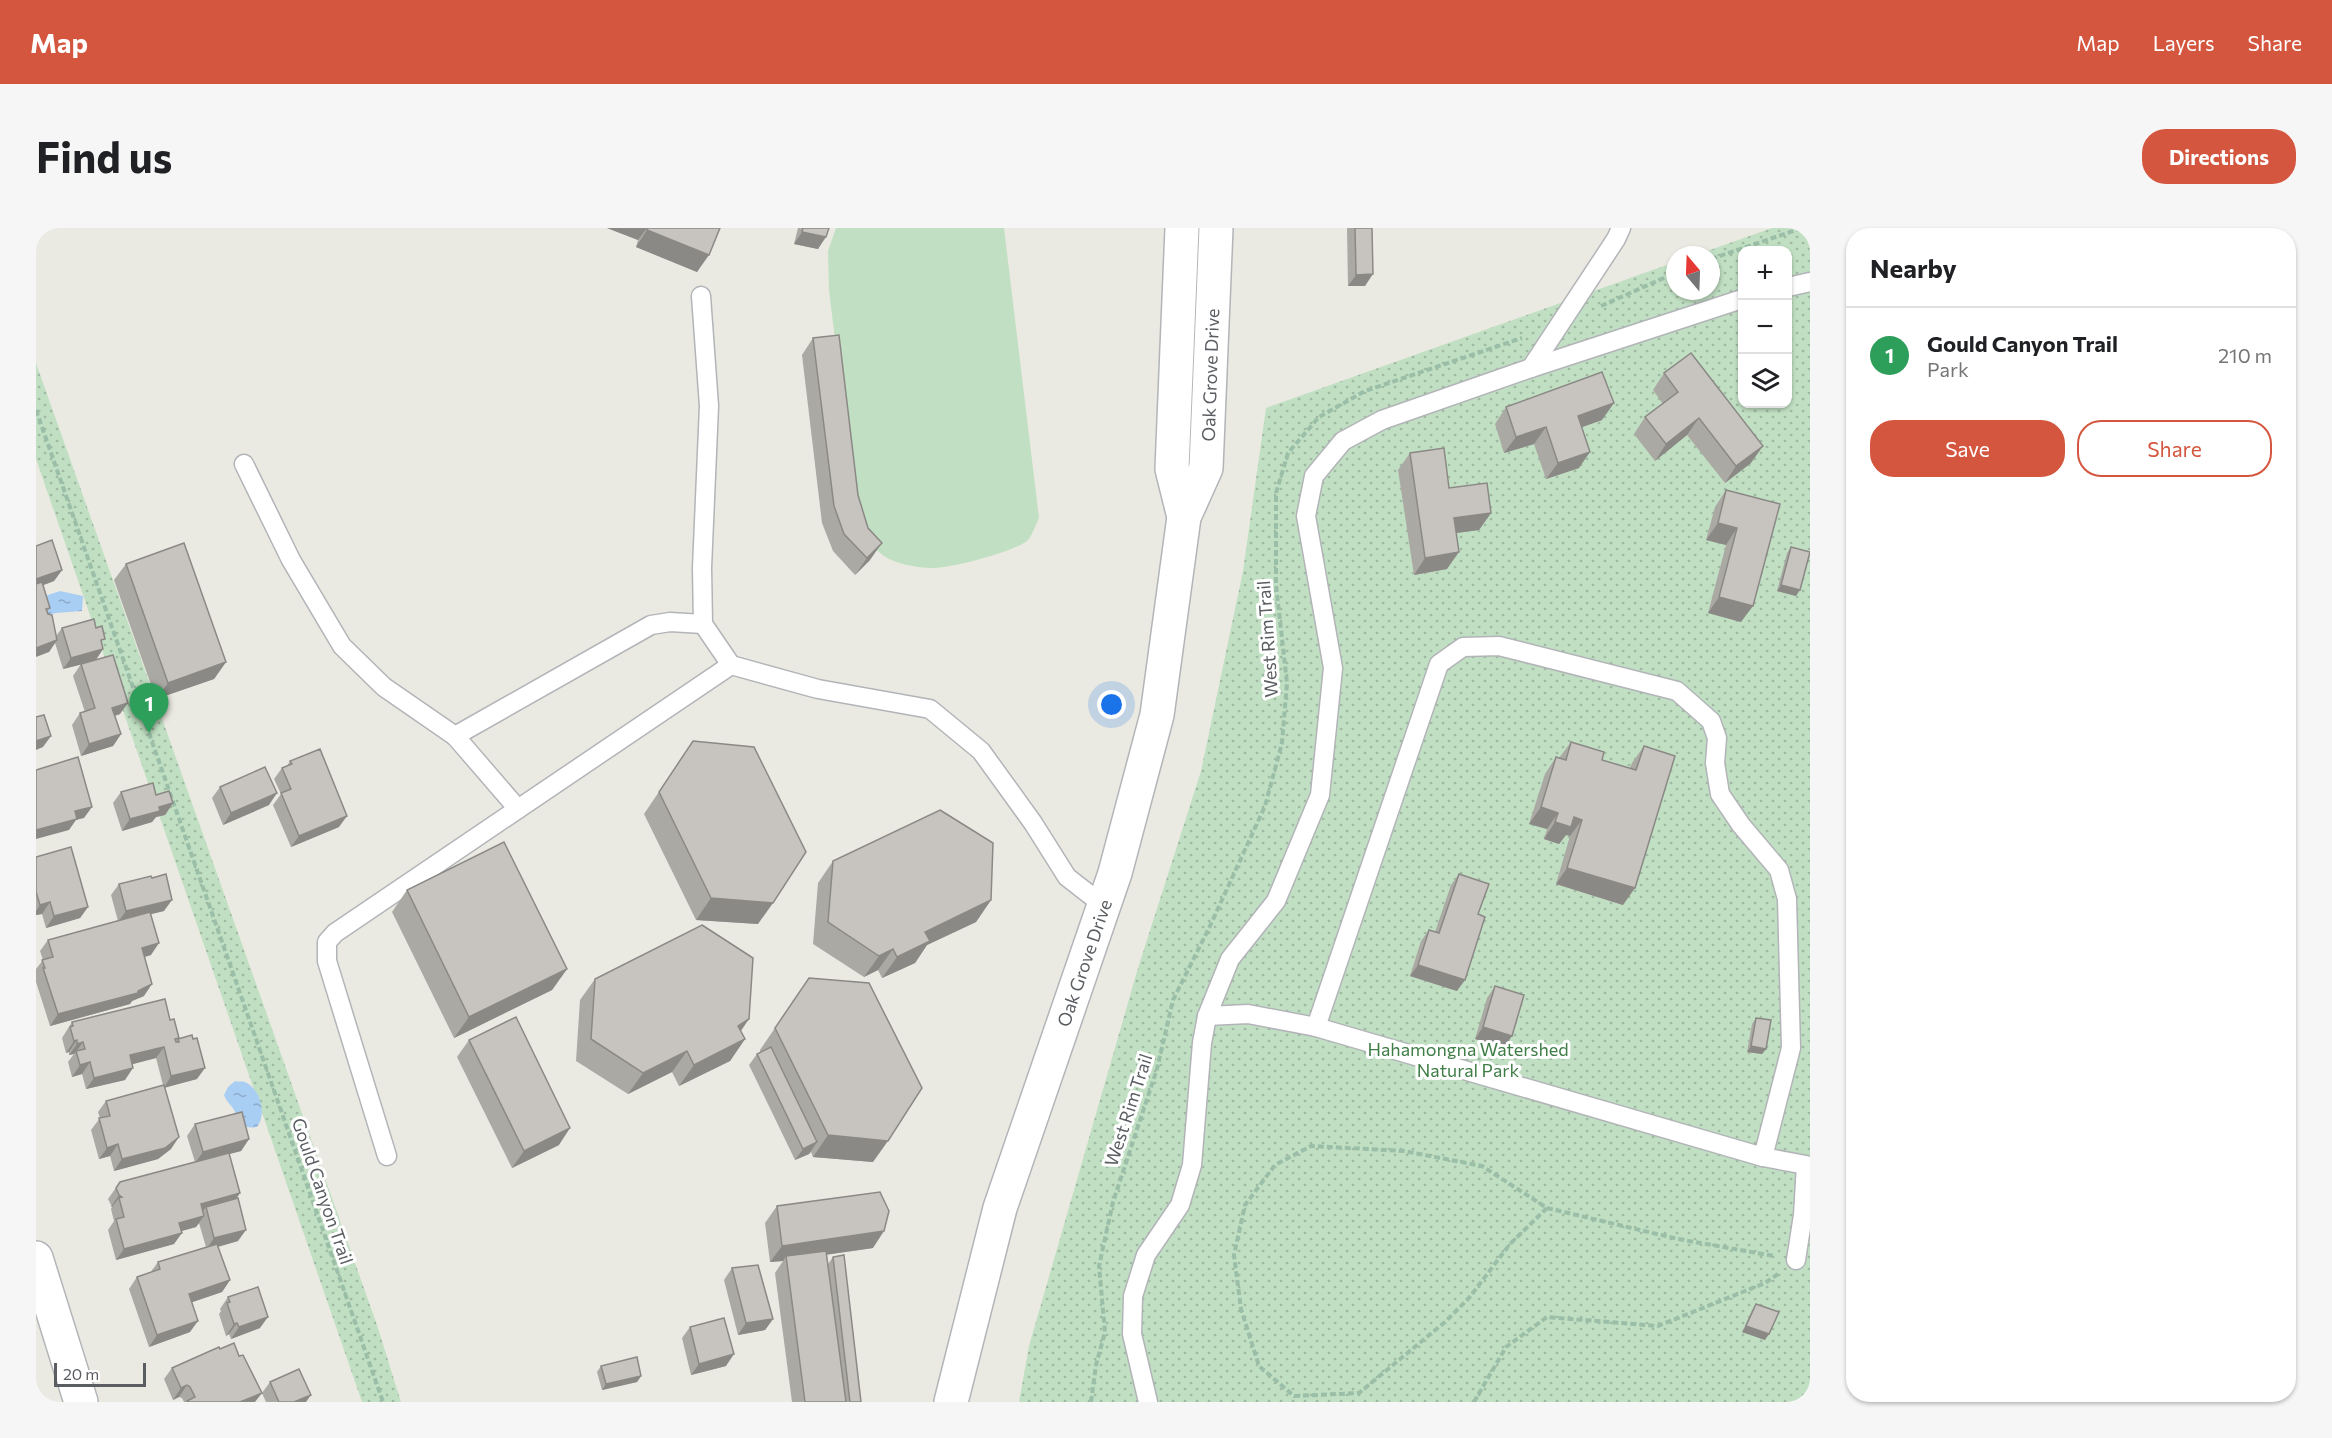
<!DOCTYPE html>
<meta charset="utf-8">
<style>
:root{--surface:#fff;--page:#f6f6f6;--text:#202124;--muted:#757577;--line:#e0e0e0;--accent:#d4563f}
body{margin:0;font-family:Commissioner,sans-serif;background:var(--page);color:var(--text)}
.controls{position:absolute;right:18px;top:18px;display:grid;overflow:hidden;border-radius:12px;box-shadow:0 2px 4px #0004}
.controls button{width:54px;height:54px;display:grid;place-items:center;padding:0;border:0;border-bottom:2px solid var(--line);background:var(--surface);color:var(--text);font:30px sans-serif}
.compass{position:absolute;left:1630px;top:18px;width:54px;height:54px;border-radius:50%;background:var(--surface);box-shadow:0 2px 4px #0004;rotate:341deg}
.scale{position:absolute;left:18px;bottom:15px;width:92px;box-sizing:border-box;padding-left:6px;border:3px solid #5a5d61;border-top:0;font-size:16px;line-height:21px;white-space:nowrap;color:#5a5d61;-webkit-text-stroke:4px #fff;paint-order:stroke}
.you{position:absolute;left:1076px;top:477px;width:21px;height:21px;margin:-15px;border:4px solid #fff;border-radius:50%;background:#1a73e8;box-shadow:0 0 0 9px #1a73e833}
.badge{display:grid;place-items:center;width:39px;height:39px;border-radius:50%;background:var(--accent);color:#fff;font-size:20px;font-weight:700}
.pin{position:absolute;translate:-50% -50px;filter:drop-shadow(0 2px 3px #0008)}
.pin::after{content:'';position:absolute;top:32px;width:21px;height:18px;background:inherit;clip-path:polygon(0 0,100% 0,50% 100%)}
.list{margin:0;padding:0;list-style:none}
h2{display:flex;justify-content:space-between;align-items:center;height:78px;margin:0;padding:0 24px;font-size:26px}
h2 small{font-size:20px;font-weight:400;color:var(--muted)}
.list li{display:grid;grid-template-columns:39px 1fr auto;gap:18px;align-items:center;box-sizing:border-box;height:96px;padding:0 24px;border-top:2px solid var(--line)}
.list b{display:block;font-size:22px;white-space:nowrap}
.list p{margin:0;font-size:20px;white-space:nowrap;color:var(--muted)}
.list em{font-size:20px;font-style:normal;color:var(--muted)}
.actions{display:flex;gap:12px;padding:18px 24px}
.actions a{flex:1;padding:14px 0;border:2px solid var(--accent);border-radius:24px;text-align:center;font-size:21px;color:var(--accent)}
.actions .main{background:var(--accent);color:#fff}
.icon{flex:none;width:33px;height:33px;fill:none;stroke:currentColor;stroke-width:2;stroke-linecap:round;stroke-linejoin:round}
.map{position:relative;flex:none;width:1774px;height:1174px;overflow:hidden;border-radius:24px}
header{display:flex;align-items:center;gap:36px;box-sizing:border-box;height:84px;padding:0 30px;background:var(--accent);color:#fff}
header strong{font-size:28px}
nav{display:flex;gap:33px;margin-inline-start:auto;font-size:21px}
.intro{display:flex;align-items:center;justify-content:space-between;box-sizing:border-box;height:144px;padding:0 36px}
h1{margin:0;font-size:42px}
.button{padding:15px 27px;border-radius:24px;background:var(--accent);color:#fff;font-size:21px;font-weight:700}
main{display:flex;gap:36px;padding:0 36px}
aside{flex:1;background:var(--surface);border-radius:24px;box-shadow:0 2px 4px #0004}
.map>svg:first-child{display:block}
</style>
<header>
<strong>Map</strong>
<nav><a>Map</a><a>Layers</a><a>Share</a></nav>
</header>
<div class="intro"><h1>Find us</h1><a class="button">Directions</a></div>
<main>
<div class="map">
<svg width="1774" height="1174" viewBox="0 0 1774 1174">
<defs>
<pattern id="park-dots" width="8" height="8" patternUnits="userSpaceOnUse" patternTransform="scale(1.5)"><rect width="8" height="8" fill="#c1e0c3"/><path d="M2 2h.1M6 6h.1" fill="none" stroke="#a0b9a2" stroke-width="1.8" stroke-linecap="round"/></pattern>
<pattern id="water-ripples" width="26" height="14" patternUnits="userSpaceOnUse" patternTransform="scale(1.5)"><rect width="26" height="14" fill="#a9cef4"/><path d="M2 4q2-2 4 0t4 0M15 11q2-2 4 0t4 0" fill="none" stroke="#8daac9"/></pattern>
</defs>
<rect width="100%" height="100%" fill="#ebeae2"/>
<!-- grass -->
<path fill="#c1e0c3" d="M800,0H968L1003,290C1000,296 997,305 993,311C983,323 913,341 896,340C882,340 859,336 848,328C834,318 826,301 820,286L793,62L792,23Z"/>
<!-- park -->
<g fill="url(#park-dots)" fill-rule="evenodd">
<path d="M1736,0H1774V1174H983L993,1118L1102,740L1165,543L1207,343L1230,180L1639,34V63H1675V27H1660ZM1706,22H1752V176H1706Z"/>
<path d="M0,135L341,1097L365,1174H326L0,231Z"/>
</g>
<!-- water -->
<g fill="url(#water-ripples)">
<path d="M24,363L47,368L46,383L20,385L9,388L3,370Z"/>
<path d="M199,853C202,854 206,853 209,854C225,861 231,887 221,899C206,901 206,896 199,884C196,877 191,875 188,867L192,859Z"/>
</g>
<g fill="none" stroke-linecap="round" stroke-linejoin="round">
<!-- service casing -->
<g stroke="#b2b4b8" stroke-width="21">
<g id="service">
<path d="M1752,59L1774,54"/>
<path d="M665,68L673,178L666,340L667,396L695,437L782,461L894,481L945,523L997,595L1031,649L1067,677"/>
<path d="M1495,140L1580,11L1585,0"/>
<path d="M208,236L255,332L306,418L348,459L419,508"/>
<path d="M482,581L695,437"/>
<path d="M1171,788L1212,786L1280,799L1727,929L1770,937L1767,987L1760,1032"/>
<path d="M1280,799L1403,436L1427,419L1463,418L1641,463L1675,493L1681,510L1679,535L1684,566L1705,597L1743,642L1751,671L1755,820L1727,929"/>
<path d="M351,928L291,733V714L299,705L482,581L419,508L615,397L634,394L667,396"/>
<path d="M1112,1174L1096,1106L1097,1068L1110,1027L1144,977L1156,937L1166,815L1171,788L1194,731L1240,673L1284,567L1297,440L1270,288L1278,248L1307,213L1346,192L1495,140L1706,71"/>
</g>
</g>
<!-- minor casing -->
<g stroke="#b2b4b8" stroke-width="36">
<path id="minor" d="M0,1030L45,1174"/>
</g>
<!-- tertiary casing -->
<g stroke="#b2b4b8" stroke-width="36">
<g id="tertiary">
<path d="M1146,0L1136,241L1148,289"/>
<path d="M915,1174L964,980L1079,645L1121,487L1148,289L1170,240L1180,0"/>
</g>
</g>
<!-- path -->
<g stroke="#9abea7" stroke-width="4" stroke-dasharray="6 3" stroke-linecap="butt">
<path d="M1675,31L1766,0"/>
<path d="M1565,78L1639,45"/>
<path d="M0,182L347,1174"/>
<path d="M1511,980L1474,1016L1433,1070L1409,1094L1323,1165L1258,1168L1223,1138L1205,1081L1198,1027L1209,977L1239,937L1275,918L1368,923L1446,938L1511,980L1642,1011L1738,1028"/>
<path d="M1055,1174L1060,1137L1069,1104L1063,1038L1077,974L1121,841L1137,772L1174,698L1229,578L1246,515L1251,455L1240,357V265L1252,225L1283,189L1329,163L1486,110"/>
<path d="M1438,1174L1470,1119L1511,1089L1622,1098L1729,1055L1742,1046"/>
</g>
<!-- service -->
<use href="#service" stroke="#fff" stroke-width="18"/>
<!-- minor -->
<use href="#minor" stroke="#fff" stroke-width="33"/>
<!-- tertiary -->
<use href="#tertiary" stroke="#fff" stroke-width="33"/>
</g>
<!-- wall -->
<g fill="#aba9a4">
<path d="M571,0H684L661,44L600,19L602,12Z"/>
<path d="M762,0H793L782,21L758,16Z"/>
<path d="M1311,0H1336L1329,58H1312Z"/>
<path d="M777,110L822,267L834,332L819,347L797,323L786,295L766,127Z"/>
<path d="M1628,145L1715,235L1689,255L1651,207L1619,233L1598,206L1609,189L1627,176L1617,162Z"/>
<path d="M1470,179L1566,192L1546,199L1543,240L1510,251L1498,216L1468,225L1459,196Z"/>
<path d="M1374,225L1413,260L1455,285L1443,302L1420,305L1411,341L1378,347L1362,242Z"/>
<path d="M1690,262L1744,276L1705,394L1672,385L1690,317L1670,312L1679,279Z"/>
<path d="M0,318L26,342L18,353L7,357L14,380L11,384L20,408L26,400L66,416L67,421L60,432L84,486L79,488L85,506L77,518L45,528L36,497L44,485L49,484L37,448L45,436H47L27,441L19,415L13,424Z"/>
<path d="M1755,319L1760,368L1741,363L1751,325Z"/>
<path d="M90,336L190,434L178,451L120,471L78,352Z"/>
<path d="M657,513L722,696L660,692L608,586Z"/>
<path d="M1535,514L1566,532L1594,540L1596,535L1608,518L1587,677L1520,656L1534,608L1530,607L1523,616L1508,611L1511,601L1493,596L1509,546L1520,529L1523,530Z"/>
<path d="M254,533L303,599L255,619L237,577L245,566L238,551L246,540L251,538Z"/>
<path d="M184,559L233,577L187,597L176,570Z"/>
<path d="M85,564L120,567L137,575L129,587L120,589L116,594L86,603L77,575Z"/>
<path d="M0,629L52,679L44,690L10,700L6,686L0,687Z"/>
<path d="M797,633L955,672L940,694L891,717L879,735L846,750L842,742L828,749L777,716L782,655Z"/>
<path d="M1423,646L1442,686L1421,763L1374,748L1385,713L1393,702L1399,704L1415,657Z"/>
<path d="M83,656L128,683L115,686V727L108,729V768L96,773L94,776L14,798L0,754V741L7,732L4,723L12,712L82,693L75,667Z"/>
<path d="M371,662L531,741L516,762L418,810L356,684Z"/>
<path d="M773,750L837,934L777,929L775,924L773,926L759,932L713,837L721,826L724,824V822Z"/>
<path d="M559,751L705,804L709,811L694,833L643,858L636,844L592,866L540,833L544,772Z"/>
<path d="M1459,758L1476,808L1468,819L1439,811L1451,770Z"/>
<path d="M1720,790L1730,821L1726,826L1711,824L1716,796Z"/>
<path d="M134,792L142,811L161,851L129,859L135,921L122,931L78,943L74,928L63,931L55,902L64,890L62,884L70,873L127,857L120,830L96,836L89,852L50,861L46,846L36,849L32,834L38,826L33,827V824L30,825L26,810L36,794Z"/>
<path d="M433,812L523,917L476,940L421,829Z"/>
<path d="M159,896L213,911L205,923L193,926L204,965L200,971L202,1013L182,1019L194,1052L186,1064L156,1074L154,1104L113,1119L93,1061L101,1049L114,1045L122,1034L170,1019L163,995L160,999L145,1003L138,1016L80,1032L72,1002L78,993L75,981L76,979L72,971L84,954L159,934L151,908Z"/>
<path d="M741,978L837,1020L790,1027L792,1036L797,1029L825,1174H756L739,1045L747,1033L734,1034L729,995Z"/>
<path d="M696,1040L737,1091L729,1102L702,1107L688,1052Z"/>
<path d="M192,1069L224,1100L195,1111L193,1106L190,1108L183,1086L185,1083L184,1081Z"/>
<path d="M1720,1076L1729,1112L1706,1104L1716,1082Z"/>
<path d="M654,1099L690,1138L655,1147L646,1110Z"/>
<path d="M565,1138L605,1148L601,1154L566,1162L561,1144Z"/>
<path d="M136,1140L219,1174H148L146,1170L143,1169L137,1172L128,1151Z"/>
<path d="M234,1154L270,1174H230L226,1165Z"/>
</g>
<!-- shaded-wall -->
<g fill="#8b8986">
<path d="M571,0H611L602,12Z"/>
<path d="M611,2L673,27L661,44L600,19Z"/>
<path d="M766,4L790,9L782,21L758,16Z"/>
<path d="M1337,46L1329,58H1312L1320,47Z"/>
<path d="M1578,175L1566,192L1530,205L1542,188Z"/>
<path d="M1663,190L1651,207L1619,233L1630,216Z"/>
<path d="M1510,199L1498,216L1468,225L1480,209Z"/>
<path d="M1727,218L1715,235L1689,255L1700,238Z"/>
<path d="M1554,224L1543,240L1510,251L1522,235Z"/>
<path d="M1455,285L1443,302L1406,307L1418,290Z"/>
<path d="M1682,295L1701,300L1690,317L1670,312Z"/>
<path d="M846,315L834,332L819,347L831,330Z"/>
<path d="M1423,324L1411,341L1378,347L1389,330Z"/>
<path d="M26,342L18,353L0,360V351Z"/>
<path d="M1745,357L1764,362L1760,368L1741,363Z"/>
<path d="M1683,369L1717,378L1705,394L1672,385Z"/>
<path d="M21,412L13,424L0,429V420Z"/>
<path d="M67,421L59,433L27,441L35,430Z"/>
<path d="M190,434L178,451L120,471L132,455Z"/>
<path d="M92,475L84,486L68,491L76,480Z"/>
<path d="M85,506L77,518L45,528L53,516Z"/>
<path d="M15,508L7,519L0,522V513Z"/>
<path d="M241,565L233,577L187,597L195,585Z"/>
<path d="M137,575L129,587L120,589L116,594L86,603L94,591L123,579Z"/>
<path d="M56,579L48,590L40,592L33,602L0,611V602L39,583Z"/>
<path d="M1505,579L1522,585L1511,601L1493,596Z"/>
<path d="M311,588L303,599L255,619L263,608Z"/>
<path d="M1538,589L1546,592L1534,608L1530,607L1523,616L1508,611L1519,594Z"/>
<path d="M1531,640L1599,660L1587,677L1520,656Z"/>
<path d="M675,670L737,675L722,696L660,692Z"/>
<path d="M136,672L128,683L82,694L90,683Z"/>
<path d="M955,672L940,694L891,717L879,735L846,750L861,729L889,704Z"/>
<path d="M14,674L6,686L0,687V683L4,677Z"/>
<path d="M52,679L44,690L10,700L18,688Z"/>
<path d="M123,715L115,727L98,732L106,720Z"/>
<path d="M857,721L842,742L828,749L843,728Z"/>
<path d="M1382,737L1429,752L1421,763L1374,748Z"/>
<path d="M531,741L516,762L418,810L433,789Z"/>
<path d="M116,756L108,768L96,773L94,776L14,798L22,786L102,763Z"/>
<path d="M713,791L698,813L702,798Z"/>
<path d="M1447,799L1476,808L1468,819L1439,811Z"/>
<path d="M709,811L694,833L643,858L658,837Z"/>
<path d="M41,812L33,824L30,825L38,813Z"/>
<path d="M47,814L40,824V823L38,826L33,827L41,816Z"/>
<path d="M1715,818L1730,821L1726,826L1711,824Z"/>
<path d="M128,819L120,830L86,839L94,827Z"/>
<path d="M651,823L636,844L592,866L607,845Z"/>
<path d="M54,834L46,846L36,849L44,837Z"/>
<path d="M97,840L89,852L50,861L58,850Z"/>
<path d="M169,840L161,851L128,860L135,848Z"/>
<path d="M534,900L523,917L476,940L488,923Z"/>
<path d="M792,907L852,913L837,934L777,929Z"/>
<path d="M143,909L135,921L122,931L78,943L86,931Z"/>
<path d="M213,911L205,923L159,935L167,924Z"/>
<path d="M781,914L773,926L759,932L767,921Z"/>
<path d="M82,916L74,928L63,931L71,920Z"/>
<path d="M204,965L196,976L170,979L165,985V976Z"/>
<path d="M83,967L86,969L83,970L76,979H75Z"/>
<path d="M168,988L160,999L135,1006L143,995Z"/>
<path d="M210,1002L202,1013L170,1022L178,1010Z"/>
<path d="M848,1003L837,1020L751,1032L750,1028L747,1033L734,1034L746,1018Z"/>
<path d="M146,1005L138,1016L80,1032L88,1021Z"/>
<path d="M194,1052L186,1064L145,1078L153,1066Z"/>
<path d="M232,1089L224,1100L195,1111L203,1099Z"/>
<path d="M737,1091L729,1102L702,1107L710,1095Z"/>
<path d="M162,1093L154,1104L113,1119L121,1107Z"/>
<path d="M201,1095L193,1106L190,1108L198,1096Z"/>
<path d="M1710,1098L1733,1106L1729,1112L1706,1104Z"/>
<path d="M698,1126L690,1138L655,1147L663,1136Z"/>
<path d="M605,1148L601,1154L566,1162L570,1156Z"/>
<path d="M151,1157L143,1169L137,1172L145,1160Z"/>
<path d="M226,1165L219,1174H204Z"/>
<path d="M275,1167L270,1174H258Z"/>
</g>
<!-- building -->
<g fill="#c7c4bf" stroke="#8b8986" stroke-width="1.5">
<path d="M612,0H684L673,27L611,2Z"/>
<path d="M767,0H793L790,9L766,4Z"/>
<path d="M1319,0H1336L1337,46L1320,47Z"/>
<path d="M803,107L822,267L832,300L846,315L831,330L808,306L798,278L777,110Z"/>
<path d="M1655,125L1727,218L1700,238L1663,190L1630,216L1609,189L1642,164L1628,145Z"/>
<path d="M1566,144L1578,175L1542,188L1554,224L1522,235L1510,199L1480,209L1470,179Z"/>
<path d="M1408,220L1413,260L1451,255L1455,285L1418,290L1423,324L1389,330L1374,225Z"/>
<path d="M1690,262L1744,276L1717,378L1683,369L1701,300L1682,295Z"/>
<path d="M16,312L26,342L0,351V318Z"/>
<path d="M148,315L190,434L132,455L90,336Z"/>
<path d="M1755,319L1774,324L1764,362L1745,357Z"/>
<path d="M6,354L14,380L10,381L12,386L16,387L21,412L0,420V356Z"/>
<path d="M58,391L60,400L66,398L69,411L65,412L67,421L35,430L26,400Z"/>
<path d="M77,427L92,475L76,480L85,506L53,516L44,485L59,480L45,436Z"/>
<path d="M8,487L15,508L0,513V489Z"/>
<path d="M657,513L718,519L770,624L737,675L675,670L623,564Z"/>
<path d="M1535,514L1568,524L1566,532L1600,542L1608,518L1639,528L1599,660L1531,640L1546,592L1538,589L1535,599L1519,594L1522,585L1505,579L1520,529L1530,532Z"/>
<path d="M284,521L311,588L263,608L245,565L255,561L246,540L256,536L254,533Z"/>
<path d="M42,529L56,579L39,583L41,591L0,602V542Z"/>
<path d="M229,539L241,565L195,585L184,559Z"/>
<path d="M117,555L120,567L133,563L137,575L123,579L124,583L94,591L85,564Z"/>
<path d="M904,582L957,615L955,672L889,704L894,713L861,729L857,721L843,728L792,694L797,633Z"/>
<path d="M468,614L531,741L433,789L371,662Z"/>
<path d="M35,619L52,679L18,688L14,674L4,677L0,664V629Z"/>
<path d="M130,646L136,672L90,683L83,656L115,648L116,650Z"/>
<path d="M1423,646L1453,656L1442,686L1449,689L1429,752L1382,737L1393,702L1403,705Z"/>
<path d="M114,684L123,715L106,720L116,756L102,763V765L22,786L7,740H9L6,732L17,729L12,712Z"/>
<path d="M666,697L717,730L713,791L702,798L709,811L658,837L651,823L607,845L555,811L559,751Z"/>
<path d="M773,750L833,755L886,860L852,913L792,907L739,800Z"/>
<path d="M1459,758L1488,767L1476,808L1447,799Z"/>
<path d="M129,771L134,792L138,791L143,810L139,811L140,814H143L142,811L156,807L157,811L161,810L169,840L135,848L128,819L94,827L97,840L58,850L54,834L44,837L40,823L49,821L47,814L41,816V812L38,813L34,799L37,798L36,794Z"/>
<path d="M480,789L534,900L488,923L433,812Z"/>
<path d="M1720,790L1735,792L1730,821L1715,818Z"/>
<path d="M735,819L781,914L767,921L721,826Z"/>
<path d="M128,857L143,909L129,920L86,931L82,916L71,920L63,890L74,888L70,873Z"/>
<path d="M206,884L213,911L167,924L159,896Z"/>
<path d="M193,925L204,965L165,976L168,988L143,995L146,1005L88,1021L80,991L88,989L83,970L86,969L83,967L80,960L84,954Z"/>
<path d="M844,964L853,983L848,1003L746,1018L741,978Z"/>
<path d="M202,970L210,1002L178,1010L170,979Z"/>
<path d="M181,1016L194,1052L153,1066L162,1093L121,1107L101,1049L124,1041L122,1034Z"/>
<path d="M790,1023L810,1174H769L750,1028Z"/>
<path d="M808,1027L825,1174H814L797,1029Z"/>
<path d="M722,1037L737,1091L710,1095L696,1040Z"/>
<path d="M222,1059L232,1089L203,1099L201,1095L198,1096L191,1075L194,1074L192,1069Z"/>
<path d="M1720,1076L1743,1084L1733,1106L1710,1098Z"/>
<path d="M688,1090L698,1126L663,1136L654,1099Z"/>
<path d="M198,1115L203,1128L207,1127L226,1165L204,1174H151V1173L159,1169L154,1159L151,1157L145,1160L136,1140L183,1119L184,1121Z"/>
<path d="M601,1129L605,1148L570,1156L565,1138Z"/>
<path d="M263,1141L275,1167L258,1174H243L234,1154Z"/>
</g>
<g text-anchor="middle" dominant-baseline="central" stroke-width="6" stroke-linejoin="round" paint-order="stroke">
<!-- street labels -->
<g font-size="18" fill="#5a5d61" stroke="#fff">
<text transform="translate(1174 147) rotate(-88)">Oak Grove Drive</text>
<text transform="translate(1231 411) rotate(-94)">West Rim Trail</text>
<text transform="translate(1048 735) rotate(-71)">Oak Grove Drive</text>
<text transform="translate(1092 882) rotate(-72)">West Rim Trail</text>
<text transform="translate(287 963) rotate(71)">Gould Canyon Trail</text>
</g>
<!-- park labels -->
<g font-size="18" fill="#3e7d45" stroke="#fff">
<text x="1432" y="821">Hahamongna Watershed<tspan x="1432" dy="21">Natural Park</tspan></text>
</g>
</g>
</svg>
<div class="controls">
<button>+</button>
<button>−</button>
<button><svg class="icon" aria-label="layers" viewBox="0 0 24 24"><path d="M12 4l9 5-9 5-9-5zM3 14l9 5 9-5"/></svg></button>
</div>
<svg class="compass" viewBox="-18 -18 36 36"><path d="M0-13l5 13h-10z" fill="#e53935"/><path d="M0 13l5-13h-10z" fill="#757577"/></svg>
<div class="scale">20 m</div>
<div class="you"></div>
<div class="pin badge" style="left:113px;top:505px;background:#2e9e5b">1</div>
</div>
<aside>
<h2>Nearby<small></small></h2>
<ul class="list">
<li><span class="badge" style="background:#2e9e5b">1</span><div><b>Gould Canyon Trail</b><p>Park</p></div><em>210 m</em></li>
</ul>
<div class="actions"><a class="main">Save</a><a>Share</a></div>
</aside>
</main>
